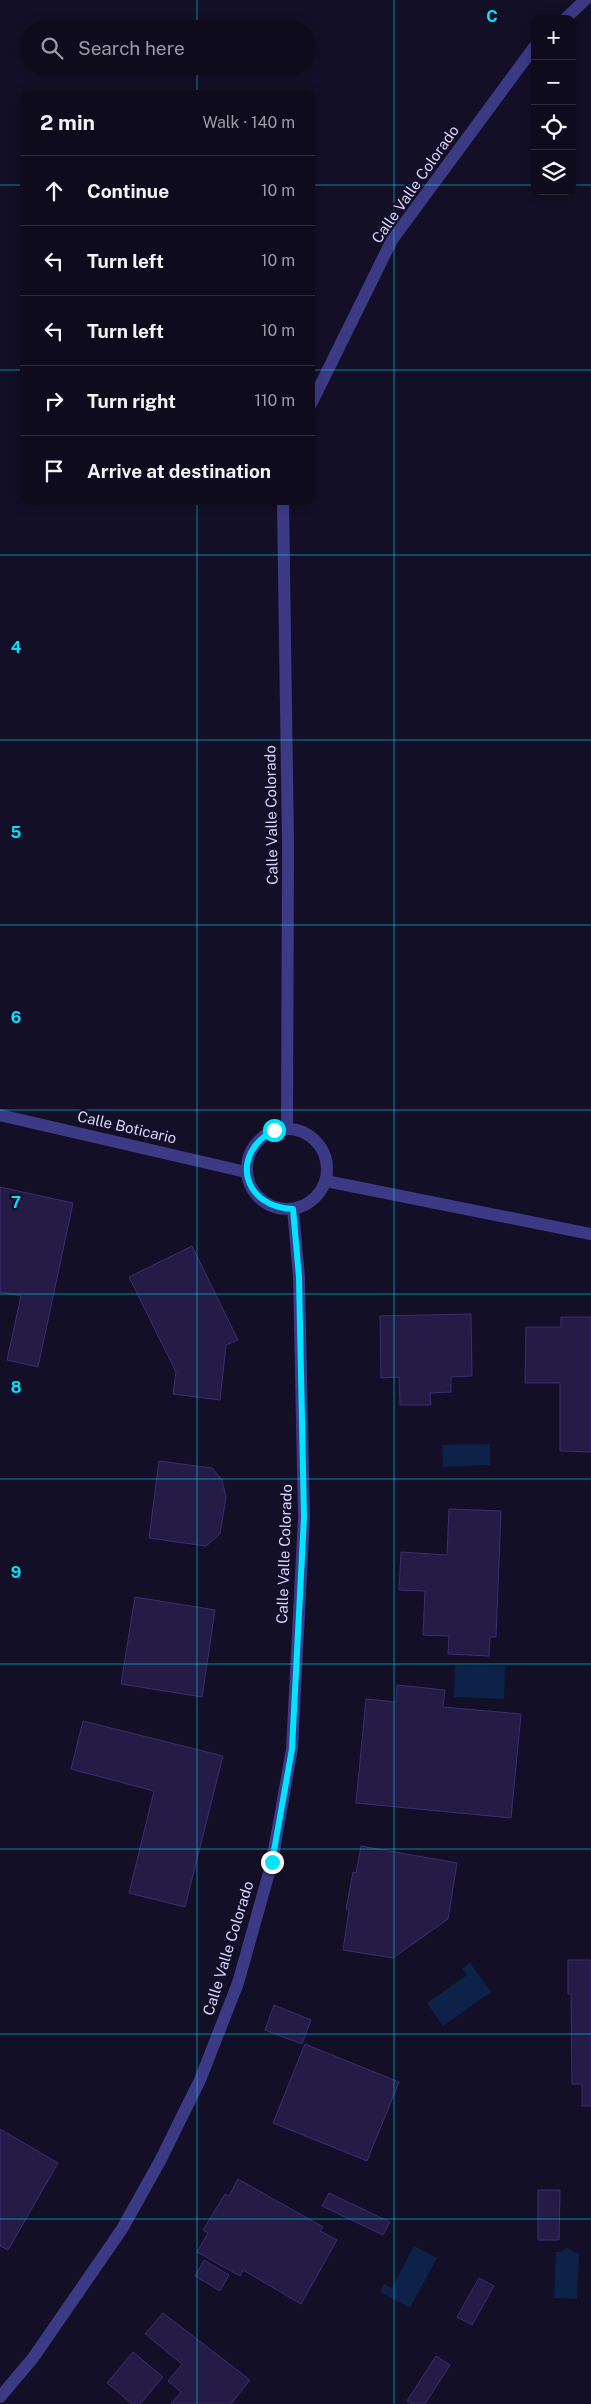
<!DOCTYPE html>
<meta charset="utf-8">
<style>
:root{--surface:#0e0b1c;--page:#171425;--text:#f1f3f6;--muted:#9b9ba3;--line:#2e2b3b}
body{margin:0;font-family:"Public Sans",sans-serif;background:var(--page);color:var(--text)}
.controls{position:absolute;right:15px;top:15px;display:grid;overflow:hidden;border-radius:10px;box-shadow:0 2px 12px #0003}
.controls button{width:45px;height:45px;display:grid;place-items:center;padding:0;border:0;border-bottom:1px solid var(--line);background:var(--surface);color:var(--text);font:25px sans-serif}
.stop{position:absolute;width:15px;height:15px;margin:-11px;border:4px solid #00e5ff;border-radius:50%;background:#fff}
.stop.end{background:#00e5ff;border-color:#fff;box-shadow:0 1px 5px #0008}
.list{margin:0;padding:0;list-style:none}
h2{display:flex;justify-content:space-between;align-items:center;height:65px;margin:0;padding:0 20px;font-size:21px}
h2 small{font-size:16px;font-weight:400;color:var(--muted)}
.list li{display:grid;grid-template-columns:32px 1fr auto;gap:15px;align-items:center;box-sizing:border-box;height:70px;padding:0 20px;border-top:1px solid var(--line)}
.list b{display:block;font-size:19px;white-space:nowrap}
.list em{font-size:16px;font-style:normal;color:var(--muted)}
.icon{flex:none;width:28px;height:28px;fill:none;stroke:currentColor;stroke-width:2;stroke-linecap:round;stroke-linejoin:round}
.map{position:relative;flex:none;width:591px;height:2404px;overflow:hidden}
.search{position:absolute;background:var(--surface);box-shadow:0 2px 12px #0003;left:20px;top:20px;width:295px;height:55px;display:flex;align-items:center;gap:12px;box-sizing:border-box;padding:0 18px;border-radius:28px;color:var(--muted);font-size:19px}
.panel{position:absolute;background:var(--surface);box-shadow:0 2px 12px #0003;left:20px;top:90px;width:295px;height:415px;border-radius:10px}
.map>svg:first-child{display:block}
</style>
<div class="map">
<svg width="591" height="2404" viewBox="0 0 591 2404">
<rect width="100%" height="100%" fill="#130f26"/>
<!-- water -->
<g fill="#0c2248">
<path d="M490,1444V1465L443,1467L442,1445Z"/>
<path d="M455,1665L505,1666L504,1699L454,1697Z"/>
<path d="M470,1963L491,1992L443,2026L427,2003L467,1975L462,1969Z"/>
<path d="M414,2246L437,2258L410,2308L380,2292L384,2284L392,2288Z"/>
<path d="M567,2248L579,2254L577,2299L554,2298L556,2252H561Z"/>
</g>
<!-- building -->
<g fill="#241b47" stroke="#3b2d73">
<path d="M0,1187L73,1203L38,1367L7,1360L21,1296L0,1292Z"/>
<path d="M192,1246L238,1340L226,1345L220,1400L173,1394L176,1372L129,1277Z"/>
<path d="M471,1314L472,1376L451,1377V1392L430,1393L431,1405H400L399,1377L381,1378L380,1316Z"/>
<path d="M561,1317H591V1452L560,1451V1383H525L526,1327H561Z"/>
<path d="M159,1461L212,1468L222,1480L226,1497L220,1534L206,1546L149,1538Z"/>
<path d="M449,1509L501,1511L496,1637H490L489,1656L448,1654L449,1636L423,1635L425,1591L399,1590L401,1552L447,1555Z"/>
<path d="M135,1597L215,1610L202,1697L121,1684Z"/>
<path d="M397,1685L445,1690L443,1707L521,1714L511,1818L356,1803L366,1699L396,1702Z"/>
<path d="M83,1721L223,1756L185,1907L129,1893L154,1791L71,1769Z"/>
<path d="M361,1846L457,1863L448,1919L393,1958L343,1950L349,1910L346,1909L353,1872L356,1873Z"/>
<path d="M568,1960H591V2106H582V2084H572L571,1994H568Z"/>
<path d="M274,2005L311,2020L302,2044L265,2030Z"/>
<path d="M305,2044L399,2082L367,2161L273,2123Z"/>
<path d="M0,2129L58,2163L8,2250L0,2246Z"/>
<path d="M238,2179L323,2227L320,2231L337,2240L301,2304L243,2270L240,2276L197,2252L208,2233L203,2230L225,2194L229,2196Z"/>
<path d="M538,2190H560L559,2240H538Z"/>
<path d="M329,2193L390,2222L383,2235L322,2206Z"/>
<path d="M204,2260L229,2275L220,2291L195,2276Z"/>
<path d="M479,2278L494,2286L472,2325L457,2317Z"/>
<path d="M163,2313L250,2380L231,2404H171L181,2392L168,2381L182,2364L145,2334Z"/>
<path d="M133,2352L163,2377L140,2404H132L107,2383Z"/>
<path d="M436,2356L450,2365L425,2404H412L407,2401Z"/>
</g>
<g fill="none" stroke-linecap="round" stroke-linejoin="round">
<!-- minor -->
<g stroke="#3d3a85" stroke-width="12">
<path d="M565,19L585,0"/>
<path d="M311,404L392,240L535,46"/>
<path d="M283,501L288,845L287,1128"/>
<path d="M0,1115L246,1172"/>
<circle cx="287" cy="1169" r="40"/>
<path d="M326,1181L591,1234"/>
<path d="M0,2397L33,2358L122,2229L160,2161L200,2080L238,1983L272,1862L292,1749L304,1517L299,1277L293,1209"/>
</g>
</g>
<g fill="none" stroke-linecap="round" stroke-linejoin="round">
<!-- route -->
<path stroke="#00e5ff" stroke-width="6" d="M272,1862L292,1749L304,1517L299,1277L293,1209C243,1207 229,1155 274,1130"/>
</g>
<!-- grid -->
<path fill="none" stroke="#00e5ff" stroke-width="1" stroke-opacity="0.55" d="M197,0V29M394,0V2404M197,66V94M0,185H24M311,185H535M572,185H591M0,370H24M311,370H591M197,501V2404M0,555H591M0,740H591M0,925H591M0,1110H591M0,1294H591M0,1479H591M0,1664H591M0,1849H591M0,2034H591M0,2219H591"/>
<g text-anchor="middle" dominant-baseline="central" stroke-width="4.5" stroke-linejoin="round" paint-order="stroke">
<!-- street labels -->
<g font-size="15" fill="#d9d4ff" stroke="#130f26">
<text transform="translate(415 184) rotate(-55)">Calle Valle Colorado</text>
<text transform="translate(271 815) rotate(-91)">Calle Valle Colorado</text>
<text transform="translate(127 1127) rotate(13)">Calle Boticario</text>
<text transform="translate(284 1554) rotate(-88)">Calle Valle Colorado</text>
<text transform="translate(228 1948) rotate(-73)">Calle Valle Colorado</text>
</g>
</g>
<g font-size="16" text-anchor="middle" font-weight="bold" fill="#00e5ff" stroke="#130f26" stroke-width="4.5" stroke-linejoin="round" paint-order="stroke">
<text x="492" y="22">C</text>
<text x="16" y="653">4</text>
<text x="16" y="838">5</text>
<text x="16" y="1023">6</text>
<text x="16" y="1208">7</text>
<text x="16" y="1393">8</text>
<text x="16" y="1578">9</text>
</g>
</svg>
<div class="controls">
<button>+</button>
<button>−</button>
<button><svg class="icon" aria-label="locate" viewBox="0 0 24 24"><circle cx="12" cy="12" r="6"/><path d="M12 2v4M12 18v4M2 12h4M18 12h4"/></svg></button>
<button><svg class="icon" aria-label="layers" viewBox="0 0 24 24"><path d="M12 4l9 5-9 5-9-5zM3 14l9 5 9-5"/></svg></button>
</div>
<div class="stop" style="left:274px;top:1130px"></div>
<div class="stop end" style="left:272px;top:1862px"></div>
<div class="search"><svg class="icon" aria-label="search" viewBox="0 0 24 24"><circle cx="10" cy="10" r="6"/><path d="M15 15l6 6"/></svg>Search here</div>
<section class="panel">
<h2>2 min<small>Walk · 140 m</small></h2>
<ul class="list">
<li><svg class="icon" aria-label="ahead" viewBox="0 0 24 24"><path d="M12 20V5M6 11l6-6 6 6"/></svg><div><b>Continue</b></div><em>10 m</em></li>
<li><svg class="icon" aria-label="left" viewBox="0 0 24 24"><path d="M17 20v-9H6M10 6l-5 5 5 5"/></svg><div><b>Turn left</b></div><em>10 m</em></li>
<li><svg class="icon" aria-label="left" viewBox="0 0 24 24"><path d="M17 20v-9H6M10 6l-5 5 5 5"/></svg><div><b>Turn left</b></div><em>10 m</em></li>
<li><svg class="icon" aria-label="right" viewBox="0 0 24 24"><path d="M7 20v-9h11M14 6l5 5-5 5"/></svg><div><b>Turn right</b></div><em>110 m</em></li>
<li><svg class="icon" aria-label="arrive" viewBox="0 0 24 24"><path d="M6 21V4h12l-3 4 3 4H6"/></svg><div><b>Arrive at destination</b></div></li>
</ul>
</section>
</div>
